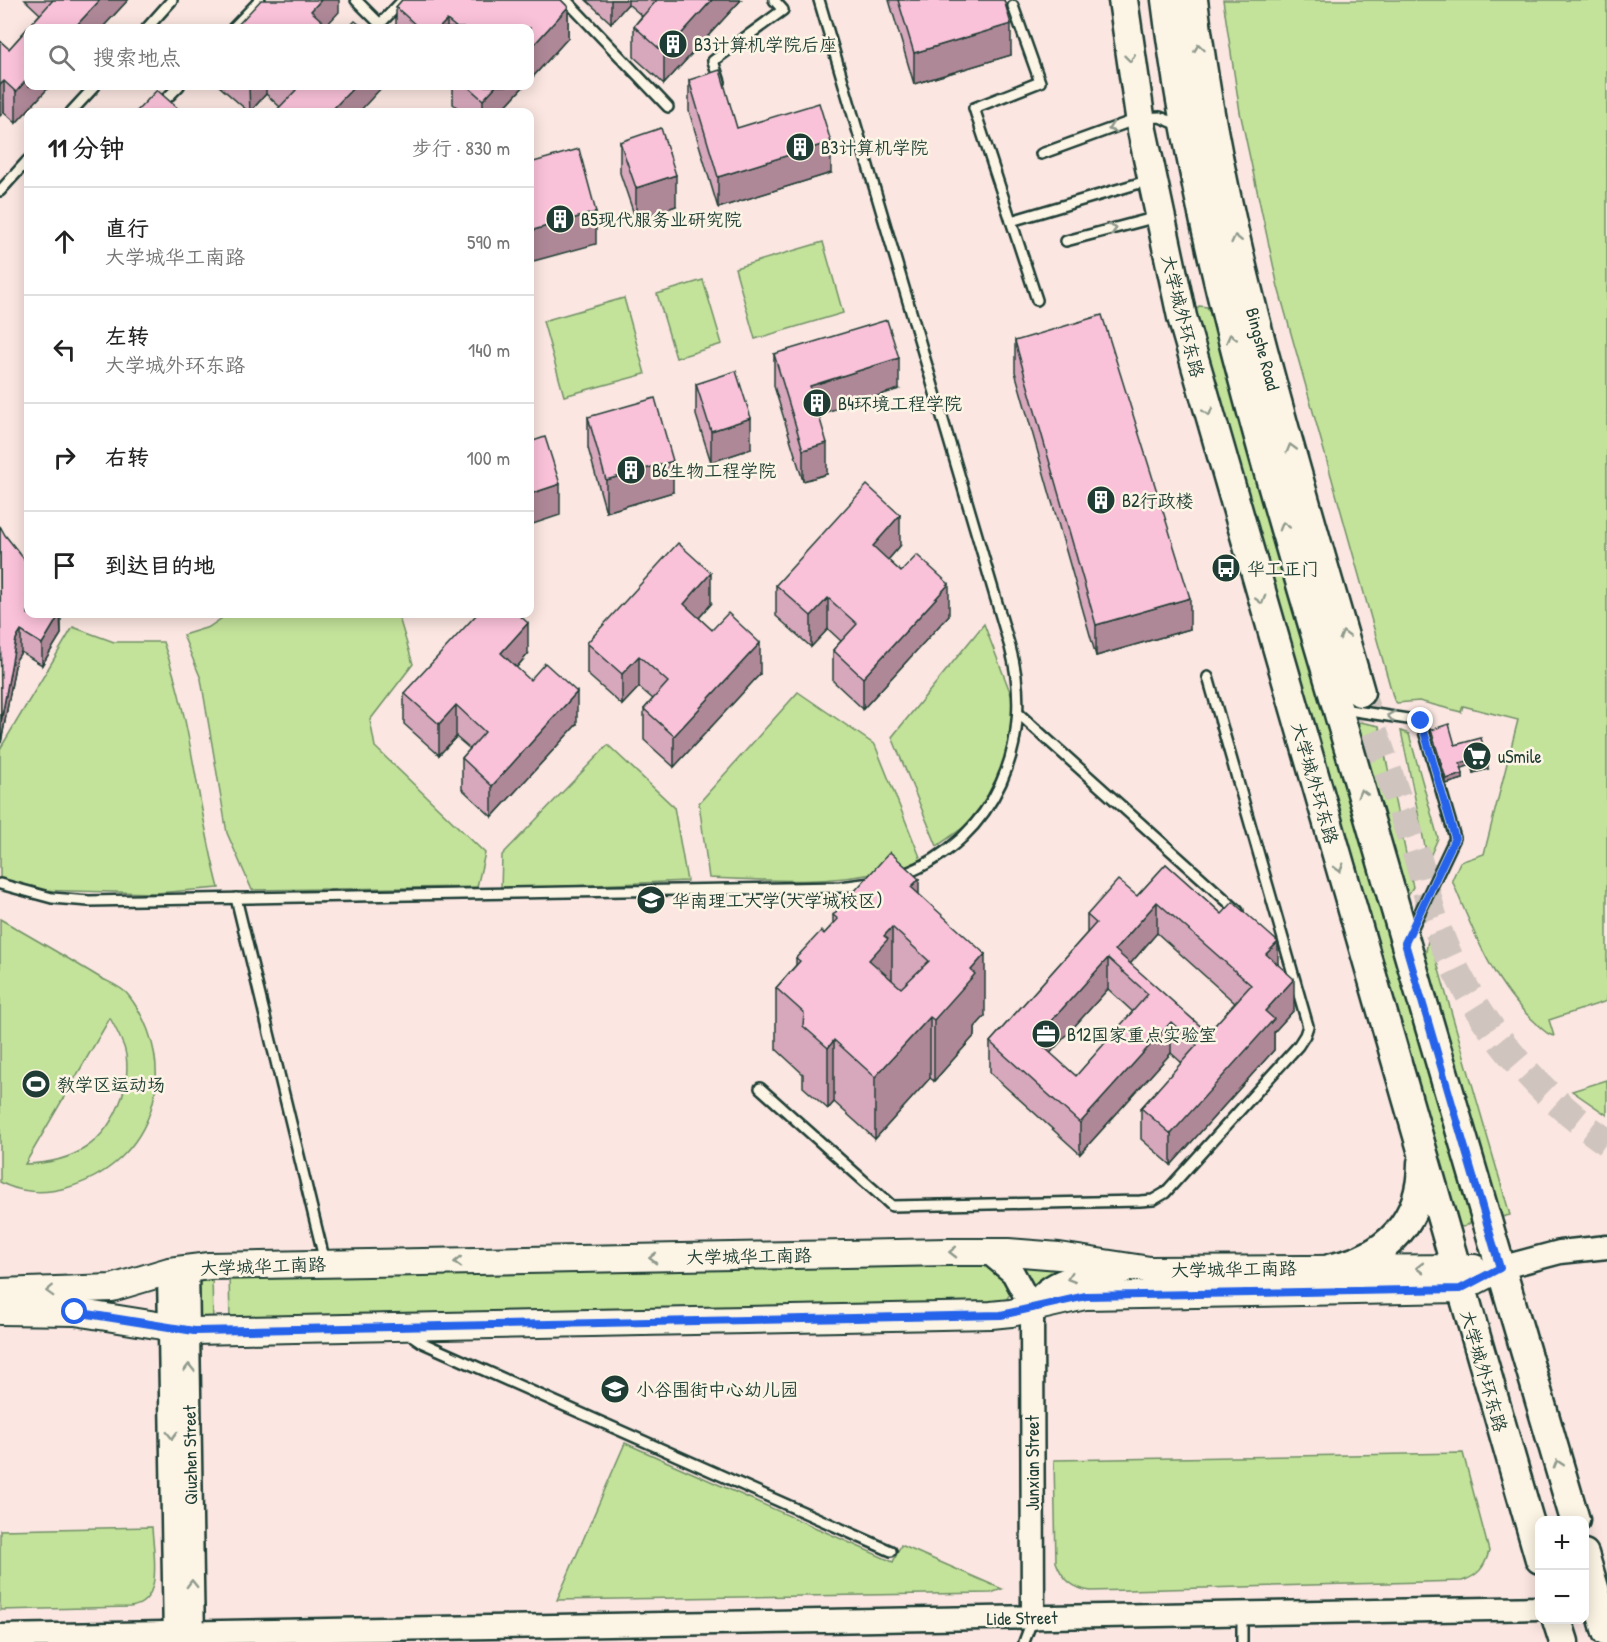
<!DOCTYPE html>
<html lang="zh">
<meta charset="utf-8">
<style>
:root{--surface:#fff;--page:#f2f2f2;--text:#222;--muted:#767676;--line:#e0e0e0}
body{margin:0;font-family:"Patrick Hand","LXGW WenKai TC",sans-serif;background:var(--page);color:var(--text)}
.controls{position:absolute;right:18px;bottom:18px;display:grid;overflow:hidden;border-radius:12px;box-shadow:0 3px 15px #0003}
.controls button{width:54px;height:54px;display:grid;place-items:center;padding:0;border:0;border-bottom:2px solid var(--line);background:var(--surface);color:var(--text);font:30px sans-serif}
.stop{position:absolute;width:18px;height:18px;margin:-14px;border:4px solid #2563eb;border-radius:50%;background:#fff}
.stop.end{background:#2563eb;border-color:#fff;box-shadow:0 2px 6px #0008}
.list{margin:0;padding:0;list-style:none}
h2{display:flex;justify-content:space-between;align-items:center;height:78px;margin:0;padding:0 24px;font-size:26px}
h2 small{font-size:20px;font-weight:400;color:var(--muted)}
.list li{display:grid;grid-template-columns:39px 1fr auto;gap:18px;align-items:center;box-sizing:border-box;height:108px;padding:0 24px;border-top:2px solid var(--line)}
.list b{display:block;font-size:22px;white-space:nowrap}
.list p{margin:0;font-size:20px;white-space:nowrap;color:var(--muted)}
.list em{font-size:20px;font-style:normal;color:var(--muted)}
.icon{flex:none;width:33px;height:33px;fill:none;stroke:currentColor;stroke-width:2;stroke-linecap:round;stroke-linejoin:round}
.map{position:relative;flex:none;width:1607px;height:1642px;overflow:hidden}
.search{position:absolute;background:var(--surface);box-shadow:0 3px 15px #0003;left:24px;top:24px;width:510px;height:66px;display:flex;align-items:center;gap:15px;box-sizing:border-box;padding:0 21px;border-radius:12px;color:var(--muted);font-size:22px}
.panel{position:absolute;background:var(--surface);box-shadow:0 3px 15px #0003;left:24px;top:108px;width:510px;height:510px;border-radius:12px}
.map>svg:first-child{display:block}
</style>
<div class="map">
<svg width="1607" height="1642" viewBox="0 0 1607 1642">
<rect width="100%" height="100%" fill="#fbe6e1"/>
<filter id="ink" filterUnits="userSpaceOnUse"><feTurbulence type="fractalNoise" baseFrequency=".0167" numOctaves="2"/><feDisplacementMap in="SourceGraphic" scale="12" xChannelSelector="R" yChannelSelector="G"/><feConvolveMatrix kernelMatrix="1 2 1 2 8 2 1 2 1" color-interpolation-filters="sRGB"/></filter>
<g filter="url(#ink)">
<!-- green -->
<g fill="#c3e29a" stroke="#719067" stroke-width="1.5" fill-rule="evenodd">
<path d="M1223,0H1607V1001L1549,1020L1554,1036C1547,1035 1541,1028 1536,1023C1493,985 1473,931 1452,880L1460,862L1484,854L1518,720L1463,706L1461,712L1419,701L1397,703L1394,700L1278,287L1240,112Z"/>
<path d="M823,242L843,313L755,339L735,268Z"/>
<path d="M703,280L722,344L676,358L657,294Z"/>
<path d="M624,298L645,374L564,396L543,321Z"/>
<path d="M1199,306L1207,307L1210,312L1471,1218L1470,1223L1464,1227L1459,1226L1195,311Z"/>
<path d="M228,614H398L413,664L370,720L375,747L485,853L477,887L252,890L227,833L201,679L183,635L209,627Z"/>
<path d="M984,624L1017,710L1002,771L978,817L937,846L892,737Z"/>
<path d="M73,627L114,642H163C192,721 197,807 219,888L156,893L27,890L0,879V749Z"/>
<path d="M798,692L875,745L922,862C846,886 786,881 709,878L699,803Z"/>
<path d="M1360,722L1379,726L1413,887L1408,895L1356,726Z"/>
<path d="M1401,731L1409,734L1438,838L1428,861Z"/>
<path d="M608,745L674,807L687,881L501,889L502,855Z"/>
<path d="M0,919C33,938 66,957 99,977C108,982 123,987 129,996C183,1068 154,1164 66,1188C44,1194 20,1193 0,1182ZM110,1018C115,1027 120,1037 124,1047C129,1062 127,1082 122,1097C106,1144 73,1163 25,1164Z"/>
<path d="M1429,935L1510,1215L1498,1218L1424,962Z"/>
<path d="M1607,1080V1115L1572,1091Z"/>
<path d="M1014,1259L1083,1264L1033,1288Z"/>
<path d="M980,1263L996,1268L1012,1291L1004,1303L230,1324L229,1272Z"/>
<path d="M212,1273L213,1324L199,1317L193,1292L199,1279Z"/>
<path d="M625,1443L893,1562L901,1545L1002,1589L991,1593L557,1600Z"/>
<path d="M1463,1453L1489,1551C1485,1567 1478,1576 1462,1581L1091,1591C1073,1589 1062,1579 1056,1562L1054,1460Z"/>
<path d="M152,1527C153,1551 165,1603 130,1607L0,1610V1530Z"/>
</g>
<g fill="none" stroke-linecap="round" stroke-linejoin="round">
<!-- primary-tunnel -->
<path stroke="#cfc4be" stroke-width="28" stroke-dasharray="28 14" stroke-linecap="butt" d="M1360,692C1379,746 1399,801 1417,856C1425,882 1429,909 1440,935C1472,1017 1534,1092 1607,1142"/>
<!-- service casing -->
<g stroke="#1f3d34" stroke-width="14">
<g id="service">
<path d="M356,0L380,24L403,0"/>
<path d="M566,0L668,107"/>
<path d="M819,0L1010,647C1036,741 996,839 902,875"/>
<path d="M1013,6L1040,82L974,108L1037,300"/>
<path d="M147,28L172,0"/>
<path d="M233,28L260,0"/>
<path d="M720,82L713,61L783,10L774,0"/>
<path d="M166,99L179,86"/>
<path d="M71,112L95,86"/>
<path d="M1041,154L1140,118L1160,117L1179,125"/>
<path d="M0,191L28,160"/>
<path d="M1011,221L1150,180"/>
<path d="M1066,241L1157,217"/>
<path d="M1342,709L1421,721L1455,838L1410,933"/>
<path d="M1019,714L1238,911"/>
<path d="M0,884L52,898L89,901L840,887L871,883"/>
<path d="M236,898L325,1262"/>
<path d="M760,1088L892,1206L1140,1201L1153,1200L1165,1193L1298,1046L1305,1035L1308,1026L1208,677"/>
<path d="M407,1332L423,1343L891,1551"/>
<path d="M1242,1614V1642"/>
<path d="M1024,1642L1033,1618"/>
</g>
</g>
<!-- tertiary casing -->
<g stroke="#1f3d34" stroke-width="27">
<g id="tertiary">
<path d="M988,1252L1013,1273L1032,1308L1033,1618"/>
<path d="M187,1268L193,1642"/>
<path d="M1500,1268L1560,1252L1607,1247"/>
<path d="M169,1271L175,1642"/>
<path d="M1032,1308C1050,1274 1089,1274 1123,1272"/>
<path d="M0,1636L1540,1608"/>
</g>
</g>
<!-- secondary casing -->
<g stroke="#1f3d34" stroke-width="30">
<g id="secondary">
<path d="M0,1292L112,1288L169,1271L209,1266L948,1252H1008L1059,1256L1150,1270L1474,1268"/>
<path d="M0,1311L75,1312L194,1331L991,1315L1011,1313L1085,1296L1460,1289L1500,1268"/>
</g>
</g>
<!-- primary casing -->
<g stroke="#1f3d34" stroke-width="33">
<g id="primary">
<path d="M1123,0L1142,130L1182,317L1540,1559"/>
<path d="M1166,0C1196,242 1269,474 1337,707C1416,978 1494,1250 1575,1520"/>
<path d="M1193,0C1221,236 1295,464 1360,692"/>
<path d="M1332,1268C1387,1258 1422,1220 1422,1163"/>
<path d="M1584,1554L1607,1632"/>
<path d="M1557,1620L1564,1642"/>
</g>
</g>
<!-- service -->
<use href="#service" stroke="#fcf5e5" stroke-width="9"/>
<!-- tertiary -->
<use href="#tertiary" stroke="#fcf5e5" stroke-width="22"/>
<!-- secondary -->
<use href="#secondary" stroke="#fcf5e5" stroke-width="26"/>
<!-- primary -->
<use href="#primary" stroke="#fcf5e5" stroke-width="28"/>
</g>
<!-- wall -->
<g fill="#d7a7bb" stroke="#1f3d34" stroke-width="1.5" fill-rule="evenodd">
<path d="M25,0H128L102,28H28V86H50L16,123L4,112L0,41L9,49L40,14Z"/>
<path d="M402,0H561L568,7V38L530,80V28H396V7Z"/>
<path d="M586,0H741L664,84L634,57V26L642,16L628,4L611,23Z"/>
<path d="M889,0H1004L1011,55L914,84Z"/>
<path d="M689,80L737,128L831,173L718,208L689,111Z"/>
<path d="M219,86H383L280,107L266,94L250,112H249Z"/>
<path d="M453,86H524L500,112H463L453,104Z"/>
<path d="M620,142L676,206L636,220L620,173Z"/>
<path d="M1015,341L1190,629L1096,656L1015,372Z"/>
<path d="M774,354L899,389L818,414L827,474L803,481L774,386Z"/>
<path d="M696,384L751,449L711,462L696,415Z"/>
<path d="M588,417L673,492L606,512L588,448Z"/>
<path d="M0,526L28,614H61V634L42,665L21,652L16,660L1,743Z"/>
<path d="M900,546L888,560L949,615L863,709L833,681V650L841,641L828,629L811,647L776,616V585Z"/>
<path d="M711,604L699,618L760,674L674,767L644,740V709L653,699L639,687L622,705L587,674V643Z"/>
<path d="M528,654L516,668L577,724L492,817L462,789V758L470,749L456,737L439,755L404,724V693Z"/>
<path d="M1431,730L1455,745L1488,769L1473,773L1471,765L1461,768L1463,779L1446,784L1431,735Z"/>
<path d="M1166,864L1278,964L1294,1010L1274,1032V1050L1171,1165L1141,1139V1108L1182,1063L1171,1053L1080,1154L990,1073V1042L1087,933V915L1137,896ZM1157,933L1235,1003L1208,1033L1130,964ZM1108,989L1133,1012L1076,1076L1050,1053Z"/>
<path d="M919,895L985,1016L975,1027V1035L934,1081L930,1078L875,1139L834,1102L828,1109L803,1087V1074L776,1049V988L796,965V958L824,934L833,924V915Z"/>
</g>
<!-- shaded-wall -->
<g fill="#af8898" stroke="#1f3d34" stroke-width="1.5">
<path d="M100,0H128L102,28H74Z"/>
<path d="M321,0H339V12L324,28L311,11Z"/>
<path d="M611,0H628V4L611,23Z"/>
<path d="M712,0H741L664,84V53Z"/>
<path d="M568,7V38L530,80V49Z"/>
<path d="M447,20V28H439Z"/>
<path d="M1011,24V55L914,84V53Z"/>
<path d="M28,78V86H50L16,123V92Z"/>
<path d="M4,81V112L0,116V85Z"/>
<path d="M249,86H266V94L250,112Z"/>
<path d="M355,86H383L359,112H330Z"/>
<path d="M496,86H524L500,112H483V100Z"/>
<path d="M831,142V173L718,208V177Z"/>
<path d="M676,175V206L636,220V188Z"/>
<path d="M596,212V244L530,262V231Z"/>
<path d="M899,358V389L810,417V386Z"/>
<path d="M751,418V449L711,462V431Z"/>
<path d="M827,443V474L803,481V450Z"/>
<path d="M673,461V492L606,512V480Z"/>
<path d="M560,484V515L530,525V494Z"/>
<path d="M900,515V546L873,577V546Z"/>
<path d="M711,573V604L684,635V604Z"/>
<path d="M949,584V615L863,709V678Z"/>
<path d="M828,598V629L811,647V616Z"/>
<path d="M1190,598V629L1096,656V625Z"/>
<path d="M60,614L61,634L42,665V644Z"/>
<path d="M528,623V654L501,685V653Z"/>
<path d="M21,631V652L16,660L1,743V722L16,639Z"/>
<path d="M760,643V674L674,767V736Z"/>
<path d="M639,656V687L622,705V674Z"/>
<path d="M577,692V724L492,817V786Z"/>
<path d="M456,705V737L439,755V724Z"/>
<path d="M1471,760V765L1460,769V763Z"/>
<path d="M1488,764V769L1473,773V768Z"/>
<path d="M1463,774V779L1446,784V779Z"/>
<path d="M919,879V940L911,887Z"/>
<path d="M1157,902V933L1123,972L1115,950Z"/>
<path d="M892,927V989L869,960L884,936Z"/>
<path d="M1278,942V973L1266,954Z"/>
<path d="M985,954V1016L975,1027V1035L934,1081V1020L971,970Z"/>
<path d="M1108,958V989L1035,1070V1039Z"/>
<path d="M1294,979V1010L1274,1032V1050L1171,1165V1134L1265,1011Z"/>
<path d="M930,1017V1078L875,1139V1077Z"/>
<path d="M1171,1022V1053L1080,1154V1123Z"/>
<path d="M834,1040V1102L828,1109V1048Z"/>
</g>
<!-- building -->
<g fill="#fac2d9" stroke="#1f3d34" stroke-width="1.5" fill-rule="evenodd">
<path d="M53,0H100L74,28H28V78L16,92L4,81L0,85V41L9,49Z"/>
<path d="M261,0H321L311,11L330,28H235Z"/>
<path d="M402,0H561L568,7L530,49V28H457L447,20L439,28H419L396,7Z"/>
<path d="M657,0H712L664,53L634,26Z"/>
<path d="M898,0H1004L1011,24L914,53Z"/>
<path d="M355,21L364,28H348Z"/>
<path d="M720,70L737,128L819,103L831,142L718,177L689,80Z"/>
<path d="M291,86H355L330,112H275L296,90Z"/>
<path d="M467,86H496L483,100Z"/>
<path d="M157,90L182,112H136Z"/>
<path d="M661,128L676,175L636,188L620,142Z"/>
<path d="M579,149L596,212L530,231V163Z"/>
<path d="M1102,315L1190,598L1096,625L1015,341Z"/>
<path d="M887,320L899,358L810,386L827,443L803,450L774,354Z"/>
<path d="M736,371L751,418L711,431L696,384Z"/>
<path d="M655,398L673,461L606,480L588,417Z"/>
<path d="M545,437L560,484L530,494V442Z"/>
<path d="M867,485L900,515L873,546L901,572L917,555L949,584L863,678L833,650L857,624L828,598L811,616L776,585Z"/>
<path d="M0,526L5,535L28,564V614H60L42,644L21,631L16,639L1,722Z"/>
<path d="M678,543L711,573L684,604L712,630L728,613L760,643L674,736L644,709L668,682L639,656L622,674L587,643Z"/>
<path d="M477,614H518L528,623L501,653L530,680L545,663L577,692L492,786L462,758L485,732L456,705L439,724L404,693Z"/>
<path d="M1449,724L1455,745L1481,738L1488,764L1473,768L1471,760L1460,763L1463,774L1446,779L1431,730Z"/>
<path d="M890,852L919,879L911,887L985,954L971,970L975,974L934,1020L930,1017L875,1077L834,1040L828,1048L803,1026L804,1013L776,988L800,961L796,958L821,931L824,934L838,919L833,915ZM892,927L929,961L901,988L869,960L888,939L884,936Z"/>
<path d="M1166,864L1222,914L1233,902L1278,942L1266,954L1294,979L1265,1011L1274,1019L1171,1134L1141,1108L1197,1045L1171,1022L1080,1123L990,1042L1096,923L1087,915L1118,880L1137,896ZM1157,902L1251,985L1208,1033L1115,950ZM1108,958L1148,994L1076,1076L1035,1039Z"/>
</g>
<!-- one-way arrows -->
<defs><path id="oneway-chevron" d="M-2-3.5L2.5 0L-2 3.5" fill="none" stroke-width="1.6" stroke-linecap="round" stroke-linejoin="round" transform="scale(1.5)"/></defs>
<g stroke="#8e998c">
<use href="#oneway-chevron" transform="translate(1199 48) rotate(-98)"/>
<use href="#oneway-chevron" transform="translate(1130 58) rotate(83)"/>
<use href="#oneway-chevron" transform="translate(1112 128) rotate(160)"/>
<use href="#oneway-chevron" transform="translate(1113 229) rotate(-15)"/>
<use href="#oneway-chevron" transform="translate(1236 239) rotate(-103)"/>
<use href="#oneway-chevron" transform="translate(1231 338) rotate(-105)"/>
<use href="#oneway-chevron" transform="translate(1208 412) rotate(74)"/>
<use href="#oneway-chevron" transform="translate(1291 448) rotate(-106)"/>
<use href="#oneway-chevron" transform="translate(1284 526) rotate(-106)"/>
<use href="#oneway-chevron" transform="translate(1261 600) rotate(74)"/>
<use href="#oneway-chevron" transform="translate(1344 635) rotate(-106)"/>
<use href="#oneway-chevron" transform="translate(1391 716) rotate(-172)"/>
<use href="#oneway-chevron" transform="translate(1362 793) rotate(-106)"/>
<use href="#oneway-chevron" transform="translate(1339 868) rotate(74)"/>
<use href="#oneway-chevron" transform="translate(953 1252) rotate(179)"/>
<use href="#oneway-chevron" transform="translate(653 1258) rotate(179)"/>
<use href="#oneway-chevron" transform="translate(458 1262) rotate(179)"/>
<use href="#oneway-chevron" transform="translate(1420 1268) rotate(-180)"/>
<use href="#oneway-chevron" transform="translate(1071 1278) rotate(163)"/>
<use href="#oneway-chevron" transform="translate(50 1291) rotate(178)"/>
<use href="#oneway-chevron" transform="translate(189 1368) rotate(-91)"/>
<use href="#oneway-chevron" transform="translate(172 1435) rotate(89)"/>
<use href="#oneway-chevron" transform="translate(1558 1464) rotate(-107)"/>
<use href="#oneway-chevron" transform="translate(192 1584) rotate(-91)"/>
</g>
</g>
<g fill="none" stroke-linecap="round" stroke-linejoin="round" filter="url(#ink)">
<!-- route -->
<path stroke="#2563eb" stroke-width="8" d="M75,1312L194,1331L1001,1315L1086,1296L1460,1289L1500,1268L1405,943L1455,838L1421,721"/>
</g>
<!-- icons -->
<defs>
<g id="building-disc" transform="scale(1.5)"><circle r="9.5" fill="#1f3d34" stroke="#fcf5e5"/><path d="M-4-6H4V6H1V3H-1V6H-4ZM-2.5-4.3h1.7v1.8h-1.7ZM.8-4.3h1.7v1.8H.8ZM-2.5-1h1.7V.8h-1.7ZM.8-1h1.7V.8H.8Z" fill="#fff"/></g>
<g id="bus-disc" transform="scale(1.5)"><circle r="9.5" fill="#1f3d34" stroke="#fcf5e5"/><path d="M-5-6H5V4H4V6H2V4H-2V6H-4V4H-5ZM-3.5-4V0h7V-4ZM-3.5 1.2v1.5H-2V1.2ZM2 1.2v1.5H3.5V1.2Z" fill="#fff"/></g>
<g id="supermarket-disc" transform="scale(1.5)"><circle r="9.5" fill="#1f3d34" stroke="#fcf5e5"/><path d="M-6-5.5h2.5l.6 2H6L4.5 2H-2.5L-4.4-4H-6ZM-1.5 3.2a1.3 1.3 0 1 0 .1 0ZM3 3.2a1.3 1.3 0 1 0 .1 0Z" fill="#fff"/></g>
<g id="university-disc" transform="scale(1.5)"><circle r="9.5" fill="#1f3d34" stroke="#fcf5e5"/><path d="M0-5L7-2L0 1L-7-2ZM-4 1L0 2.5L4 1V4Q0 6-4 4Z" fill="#fff"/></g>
<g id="office-disc" transform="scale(1.5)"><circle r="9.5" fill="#1f3d34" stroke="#fcf5e5"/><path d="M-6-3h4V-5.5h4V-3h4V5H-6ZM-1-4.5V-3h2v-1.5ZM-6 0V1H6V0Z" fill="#fff"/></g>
<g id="stadium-disc" transform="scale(1.5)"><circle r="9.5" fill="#1f3d34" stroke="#fcf5e5"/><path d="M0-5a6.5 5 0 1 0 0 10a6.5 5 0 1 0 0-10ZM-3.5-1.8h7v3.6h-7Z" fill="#fff"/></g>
<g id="school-disc" transform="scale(1.5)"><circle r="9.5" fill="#1f3d34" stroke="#fcf5e5"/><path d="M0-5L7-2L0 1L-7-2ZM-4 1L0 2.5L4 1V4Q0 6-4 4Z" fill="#fff"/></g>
</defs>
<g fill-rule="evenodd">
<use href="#building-disc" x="673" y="44"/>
<use href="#building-disc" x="800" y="147"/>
<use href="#building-disc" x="560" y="219"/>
<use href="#building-disc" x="817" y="403"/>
<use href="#building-disc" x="631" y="470"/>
<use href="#building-disc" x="1101" y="500"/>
<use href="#bus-disc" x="1226" y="568"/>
<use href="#supermarket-disc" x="1477" y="756"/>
<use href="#university-disc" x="651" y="900"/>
<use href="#office-disc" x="1046" y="1034"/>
<use href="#stadium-disc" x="36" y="1084"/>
<use href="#school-disc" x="615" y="1389"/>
</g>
<g text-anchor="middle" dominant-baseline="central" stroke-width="5" stroke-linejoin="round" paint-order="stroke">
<!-- poi labels -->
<g font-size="18" fill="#1f3d34" stroke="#fcf5e5" text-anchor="start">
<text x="694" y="44">B3计算机学院后座</text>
<text x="821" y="147">B3计算机学院</text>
<text x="581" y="219">B5现代服务业研究院</text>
<text x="838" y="403">B4环境工程学院</text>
<text x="652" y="470">B6生物工程学院</text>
<text x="1122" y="500">B2行政楼</text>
<text x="1247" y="568">华工正门</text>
<text x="1498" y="756">uSmile</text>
<text x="672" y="900">华南理工大学(大学城校区)</text>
<text x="1067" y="1034">B12国家重点实验室</text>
<text x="57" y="1084">教学区运动场</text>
<text x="636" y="1389">小谷围街中心幼儿园</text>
</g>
<!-- street labels -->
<g font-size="18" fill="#1f3d34" stroke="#fcf5e5">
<text transform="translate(1183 316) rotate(76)">大学城外环东路</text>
<text transform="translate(1263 349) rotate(75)">Bingshe Road</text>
<text transform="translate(1315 783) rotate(74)">大学城外环东路</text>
<text transform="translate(749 1256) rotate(-1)">大学城华工南路</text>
<text transform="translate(263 1266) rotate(-2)">大学城华工南路</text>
<text transform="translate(1234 1269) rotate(-1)">大学城华工南路</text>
<text transform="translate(1484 1371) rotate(74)">大学城外环东路</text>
<text transform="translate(190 1455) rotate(-91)">Qiuzhen Street</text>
<text transform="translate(1032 1463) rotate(-90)">Junxian Street</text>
<text transform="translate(1022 1618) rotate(-1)">Lide Street</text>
</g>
</g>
</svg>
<div class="controls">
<button>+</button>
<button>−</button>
</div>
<div class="stop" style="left:75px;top:1312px"></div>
<div class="stop end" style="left:1421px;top:721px"></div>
<div class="search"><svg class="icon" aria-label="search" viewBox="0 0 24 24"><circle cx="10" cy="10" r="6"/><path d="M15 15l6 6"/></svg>搜索地点</div>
<section class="panel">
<h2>11 分钟<small>步行 · 830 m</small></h2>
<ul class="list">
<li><svg class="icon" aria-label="ahead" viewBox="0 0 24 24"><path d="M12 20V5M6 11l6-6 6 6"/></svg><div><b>直行</b><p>大学城华工南路</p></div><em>590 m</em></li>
<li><svg class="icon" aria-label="left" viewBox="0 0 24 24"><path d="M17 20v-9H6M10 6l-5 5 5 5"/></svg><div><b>左转</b><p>大学城外环东路</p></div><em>140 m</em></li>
<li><svg class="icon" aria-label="right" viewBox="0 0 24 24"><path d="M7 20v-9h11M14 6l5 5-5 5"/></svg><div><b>右转</b></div><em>100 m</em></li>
<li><svg class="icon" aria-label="arrive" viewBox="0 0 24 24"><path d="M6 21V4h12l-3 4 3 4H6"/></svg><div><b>到达目的地</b></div></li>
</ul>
</section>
</div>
